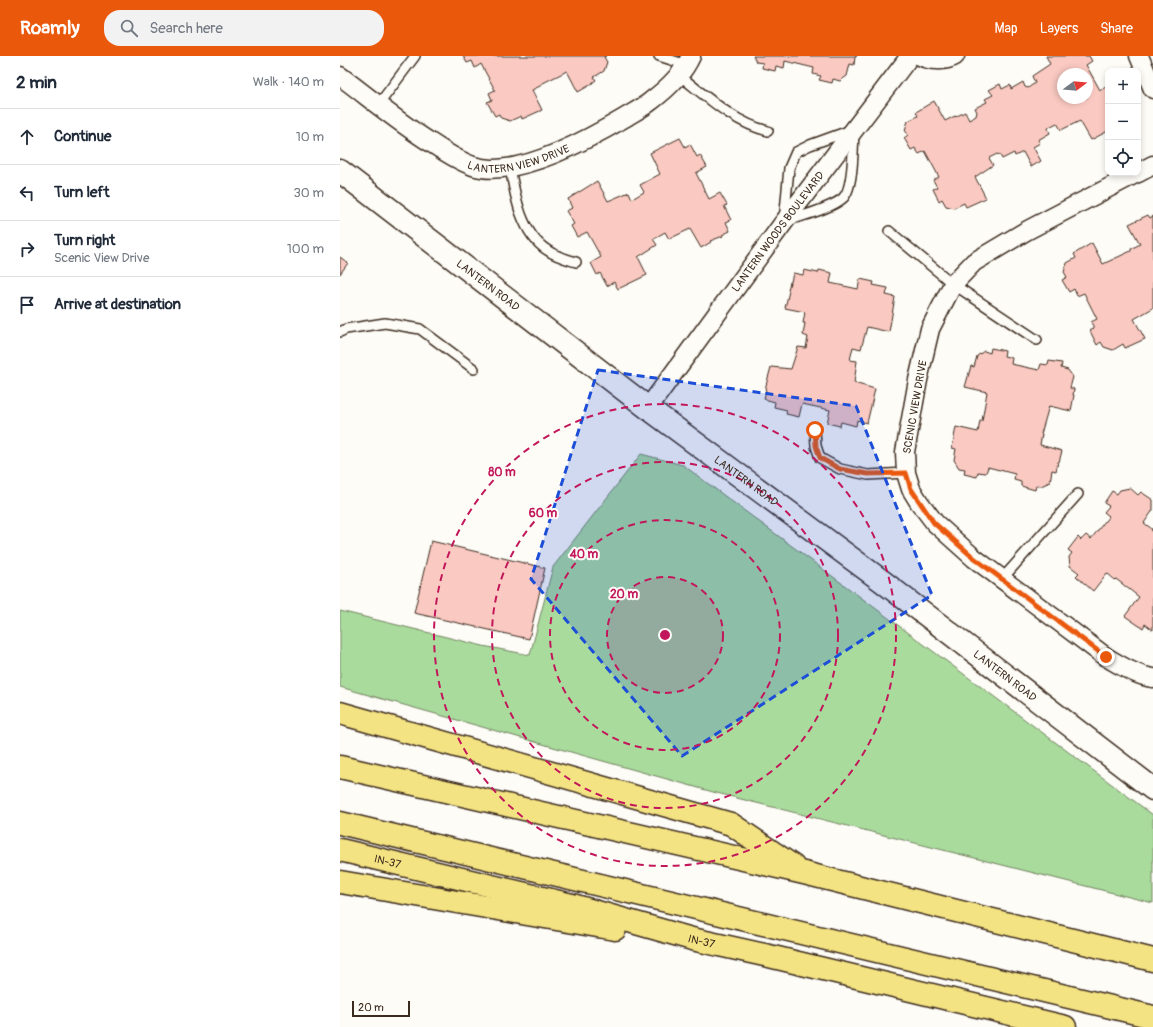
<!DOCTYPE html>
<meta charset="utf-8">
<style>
:root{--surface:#fff;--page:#f2f2f3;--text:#1f2937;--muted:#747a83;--line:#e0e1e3;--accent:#ea580c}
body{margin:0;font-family:Pangolin,sans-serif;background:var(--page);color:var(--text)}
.controls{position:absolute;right:12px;top:12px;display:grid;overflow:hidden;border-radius:8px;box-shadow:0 2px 6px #0003}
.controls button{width:36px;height:36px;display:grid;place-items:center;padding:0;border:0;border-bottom:1px solid var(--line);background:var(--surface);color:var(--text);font:20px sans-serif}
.compass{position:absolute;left:717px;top:12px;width:36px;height:36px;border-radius:50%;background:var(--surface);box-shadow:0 2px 6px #0003;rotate:74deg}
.scale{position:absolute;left:12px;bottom:10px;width:58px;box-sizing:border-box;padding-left:4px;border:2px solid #3b2a1e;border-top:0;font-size:11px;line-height:14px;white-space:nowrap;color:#3b2a1e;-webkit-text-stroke:3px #fdfcf7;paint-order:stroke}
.stop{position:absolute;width:12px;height:12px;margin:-9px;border:3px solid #ea580c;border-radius:50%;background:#fff}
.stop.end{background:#ea580c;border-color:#fff;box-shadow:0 1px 4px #0008}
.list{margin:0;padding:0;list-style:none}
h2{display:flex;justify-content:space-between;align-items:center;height:52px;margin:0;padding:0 16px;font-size:17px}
h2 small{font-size:13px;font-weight:400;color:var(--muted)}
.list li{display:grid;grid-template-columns:26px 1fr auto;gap:12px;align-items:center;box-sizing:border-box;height:56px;padding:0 16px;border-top:1px solid var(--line)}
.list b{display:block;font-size:15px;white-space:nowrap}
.list p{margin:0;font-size:13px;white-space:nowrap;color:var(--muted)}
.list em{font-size:13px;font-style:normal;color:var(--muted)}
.icon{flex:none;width:22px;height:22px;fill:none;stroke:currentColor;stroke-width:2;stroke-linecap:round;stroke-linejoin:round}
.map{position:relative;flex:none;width:813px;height:971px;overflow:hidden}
header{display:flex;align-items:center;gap:24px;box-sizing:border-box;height:56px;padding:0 20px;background:var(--accent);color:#fff}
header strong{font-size:19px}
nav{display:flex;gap:22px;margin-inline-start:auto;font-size:14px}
.search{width:280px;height:36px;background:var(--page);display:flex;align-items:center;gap:10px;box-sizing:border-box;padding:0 14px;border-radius:16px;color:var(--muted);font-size:15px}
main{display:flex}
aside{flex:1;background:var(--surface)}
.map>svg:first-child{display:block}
</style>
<header>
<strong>Roamly</strong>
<div class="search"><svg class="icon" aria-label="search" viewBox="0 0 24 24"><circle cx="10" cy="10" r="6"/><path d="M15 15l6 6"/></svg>Search here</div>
<nav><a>Map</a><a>Layers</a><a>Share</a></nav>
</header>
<main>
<aside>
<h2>2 min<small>Walk · 140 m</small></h2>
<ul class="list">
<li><svg class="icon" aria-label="ahead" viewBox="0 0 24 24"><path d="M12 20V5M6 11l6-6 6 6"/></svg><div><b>Continue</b></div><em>10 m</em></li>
<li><svg class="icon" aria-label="left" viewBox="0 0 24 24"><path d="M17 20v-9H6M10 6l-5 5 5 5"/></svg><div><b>Turn left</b></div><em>30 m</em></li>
<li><svg class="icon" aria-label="right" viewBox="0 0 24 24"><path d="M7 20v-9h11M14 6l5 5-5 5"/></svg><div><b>Turn right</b><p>Scenic View Drive</p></div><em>100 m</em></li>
<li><svg class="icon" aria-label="arrive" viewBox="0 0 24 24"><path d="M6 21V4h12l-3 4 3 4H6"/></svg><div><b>Arrive at destination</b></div></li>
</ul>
</aside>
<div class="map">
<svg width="813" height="971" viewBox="0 0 813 971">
<rect width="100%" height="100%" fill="#fdfcf7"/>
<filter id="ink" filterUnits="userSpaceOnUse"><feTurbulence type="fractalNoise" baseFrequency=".025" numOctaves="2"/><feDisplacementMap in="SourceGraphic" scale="8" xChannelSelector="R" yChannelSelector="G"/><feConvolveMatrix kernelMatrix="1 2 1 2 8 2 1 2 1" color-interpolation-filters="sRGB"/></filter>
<g filter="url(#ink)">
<!-- green -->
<path fill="#a9db9d" stroke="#72825e" d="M301,398L343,409L813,759V847L373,736L0,631V555L143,590L190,599L213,511Z"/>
<!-- building -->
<g fill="#facac2" stroke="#3b2a1e" fill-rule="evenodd">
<path d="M123,0H266L264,1L267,6L264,15L254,21L256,24L252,27V28L238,36L227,15L201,28L202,29L192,34L202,54L182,63L181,60L170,65L161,62L159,58L155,60L147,46L152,44L149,37L155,34L141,8L135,12L132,5L127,7Z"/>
<path d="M413,0H517L515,1L514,9L510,8L507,20L500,25L493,23L492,27L479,24L481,20L473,18L474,12L445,5L444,12L436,10L435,15L422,12L423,7L416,6Z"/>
<path d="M706,0H749L752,5L746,9L760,34L766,31L768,34V75L751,84L740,65L721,74L717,67L709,71L708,73L710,77L698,84L700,87L693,91L701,105L691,111L683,96L675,100L674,97L662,103L660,99L657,98L649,102L653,109L635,121L646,142L626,151L624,147L614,152L606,150L602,143L599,145L593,133L597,131L593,124L599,121L585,95L579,98L575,92L571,94L564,82L568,79L565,74L568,65L578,60L576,56L594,45L605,65L615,60V61L625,56L629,64L636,60L637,56L635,52L647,46L645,43L653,39L649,34L660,28L662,33L670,29L671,33L683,26L685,31L688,32L695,27L692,20L710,8ZM723,18H747V42H723Z"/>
<path d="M340,82L345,91L350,88L357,101L360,99L367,111L356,117L369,143L380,137L387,149L384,150L391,164L386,166L390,175L382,179L383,180L370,185L371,186L361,192L350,173L329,183L325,176L313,183L317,189L298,201L307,219L278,233L274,226L267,230L260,217L257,219L251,207L261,201L247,176L237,181L231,170L234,168L226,155L232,152L228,143L257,125L268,145L289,136L292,143L304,136L300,129L320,118L310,97Z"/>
<path d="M808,159L810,162L813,160V252L794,263L805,283L785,292L783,288L773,294L764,291L761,286L757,289L750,275L754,272L751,266L757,263L744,237L737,240L734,233L729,236L722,224L727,221L724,216L727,207L736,202L734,198L752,187L763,208L791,195V193L800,188L789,168Z"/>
<path d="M0,201L8,207L0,218Z"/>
<path d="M464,214L478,217L479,214L492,217L490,227L518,233L520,223L534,226L533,229L548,232L546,239L555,241L549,276L527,271L521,293L513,291L510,304L517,305L514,327L535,333L527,367L517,364L516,370L501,366L500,370L487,367L490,354L462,348L459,361L446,358L447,354L434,351L435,346L424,343L426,334L425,333L431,311L451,313L458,291L466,292L468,281L463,279L465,267H463L465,256L445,252L449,235L448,234L450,226H451L453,217L463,219Z"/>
<path d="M651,292L665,295L664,300L672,302L671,308L699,314L701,308L708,309L709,305L722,307L721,312L728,314L733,321L730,332L734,333L733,339H734L731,355L709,350L701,378H702L700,389L722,395L719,406H718L716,415L712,414L710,426L701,430L696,429L695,434L681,430V426L674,424L675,418L648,411L646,417L638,416L637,421L624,418L625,413L619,412L614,404L616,393L612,392L616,371L638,376L640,365H642L647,336L625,331L631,310L634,311L637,300L644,295L650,297Z"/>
<path d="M790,432L798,439L801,436L813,444V454L804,467L812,473L811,474L813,475V574L805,568L803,572L798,569L785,560L799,541L776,523L775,524L767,517L753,535L736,520L739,517L730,510L729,501L732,497L728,494L738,481L741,484L746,479L751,483L769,460L764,456L769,450L764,447L772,435L777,438L780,434Z"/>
<path d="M91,485L205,512L189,583L74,557Z"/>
</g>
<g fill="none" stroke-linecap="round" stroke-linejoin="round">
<!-- lane casing -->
<g stroke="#3b2a1e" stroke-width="12">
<g id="lane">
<path d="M319,0L347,9"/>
<path d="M339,19C366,40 394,67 428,75"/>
<path d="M39,48L75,0"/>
<path d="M514,73C513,89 514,132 503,142C491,153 460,160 444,166L449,112L456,96L470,89Z"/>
<path d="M170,111C175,140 181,177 207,194C215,200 226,203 236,206"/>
<path d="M549,175L613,228L697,284"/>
<path d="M0,276L6,273L45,267L80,273L134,313"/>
<path d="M475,374L476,390L480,402L500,413L528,419L566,417"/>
<path d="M662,523L738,438"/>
</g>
</g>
<!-- street casing -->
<g stroke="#3b2a1e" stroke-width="21">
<g id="street">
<path d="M580,0C590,5 605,6 615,0"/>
<path d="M799,0L813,33"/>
<path id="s1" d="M0,20C31,43 60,68 93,88C105,96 119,105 133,110C175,124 249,83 286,61C294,56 304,51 311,45C327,33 343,18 351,0"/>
<path d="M797,117L686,175L634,206L613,228L590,273L578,324L565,396L566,417L571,433L579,446L595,467L634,502L766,601C780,609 797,620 813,622"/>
<path d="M798,117L813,109"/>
<path id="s2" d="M308,352L444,166L570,0"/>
</g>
</g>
<!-- secondary casing -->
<g stroke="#3b2a1e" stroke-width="25">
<g id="secondary">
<path id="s3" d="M0,115L308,352L542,525L813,733"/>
</g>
</g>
<!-- highway casing -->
<g stroke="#3b2a1e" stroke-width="25">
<g id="highway">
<path d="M0,657L391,768L453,810"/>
<path d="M0,711L464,817L813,904"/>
<path d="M0,767L813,961"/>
<path id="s4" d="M0,794L236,850L352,883L429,900L725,971"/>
<path d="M0,826L275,873"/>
</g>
</g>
<!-- lane -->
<use href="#lane" stroke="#fdfcf7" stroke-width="9"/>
<!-- street -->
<use href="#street" stroke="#fdfcf7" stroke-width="18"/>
<!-- secondary -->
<use href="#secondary" stroke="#fdfcf7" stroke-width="22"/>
<!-- highway -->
<use href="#highway" stroke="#f4e382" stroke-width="22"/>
</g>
</g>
<g fill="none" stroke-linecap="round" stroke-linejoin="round" filter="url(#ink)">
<!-- route -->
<path stroke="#ea580c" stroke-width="5" d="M475,374L476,390L480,402L500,413L528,418L566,417L571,433L594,467L634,502L766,601"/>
</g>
<!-- marked area -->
<path fill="#1d4ed8" fill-opacity="0.2" stroke="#1d4ed8" stroke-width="3" stroke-dasharray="8 5" stroke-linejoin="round" d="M258,314L516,350L592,539L342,700L191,523Z"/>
<!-- distance rings -->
<circle cx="325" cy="579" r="58" fill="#c2185b" fill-opacity=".12"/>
<g fill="none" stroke="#c2185b" stroke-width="2" stroke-dasharray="7 5">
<circle cx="325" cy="579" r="58"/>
<circle cx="325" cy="579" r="115"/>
<circle cx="325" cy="579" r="173"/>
<circle cx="325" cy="579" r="231"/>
</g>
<g text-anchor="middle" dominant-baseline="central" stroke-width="4" stroke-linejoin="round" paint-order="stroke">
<!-- street labels -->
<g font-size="11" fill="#3b2a1e" stroke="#fdfcf7">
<text stroke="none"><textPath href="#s1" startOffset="208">LANTERN VIEW DRIVE</textPath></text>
<text stroke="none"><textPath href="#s2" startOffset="219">LANTERN WOODS BOULEVARD</textPath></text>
<text stroke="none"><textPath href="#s3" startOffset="187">LANTERN ROAD</textPath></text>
<text transform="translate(575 351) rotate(-80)">SCENIC VIEW DRIVE</text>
<text stroke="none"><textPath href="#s3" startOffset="511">LANTERN ROAD</textPath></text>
<text stroke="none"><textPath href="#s3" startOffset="835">LANTERN ROAD</textPath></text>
<text stroke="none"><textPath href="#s4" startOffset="49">IN-37</textPath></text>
<text stroke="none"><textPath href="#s4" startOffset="373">IN-37</textPath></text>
</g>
</g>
<circle cx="325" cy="579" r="6" fill="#c2185b" stroke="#fdfcf7" stroke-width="2"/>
<g font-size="12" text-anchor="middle" font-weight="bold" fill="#c2185b" stroke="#fdfcf7" stroke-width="4" stroke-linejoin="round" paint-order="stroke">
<text x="162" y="420">80 m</text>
<text x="203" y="461">60 m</text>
<text x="244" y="502">40 m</text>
<text x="284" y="542">20 m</text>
</g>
</svg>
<div class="controls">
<button>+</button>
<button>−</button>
<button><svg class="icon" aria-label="locate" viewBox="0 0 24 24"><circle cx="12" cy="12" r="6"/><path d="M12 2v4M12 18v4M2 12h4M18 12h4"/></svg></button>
</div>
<svg class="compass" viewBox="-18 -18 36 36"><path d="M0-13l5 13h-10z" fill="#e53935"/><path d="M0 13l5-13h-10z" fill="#747a83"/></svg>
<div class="scale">20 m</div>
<div class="stop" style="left:475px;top:374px"></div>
<div class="stop end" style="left:766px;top:601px"></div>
</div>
</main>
